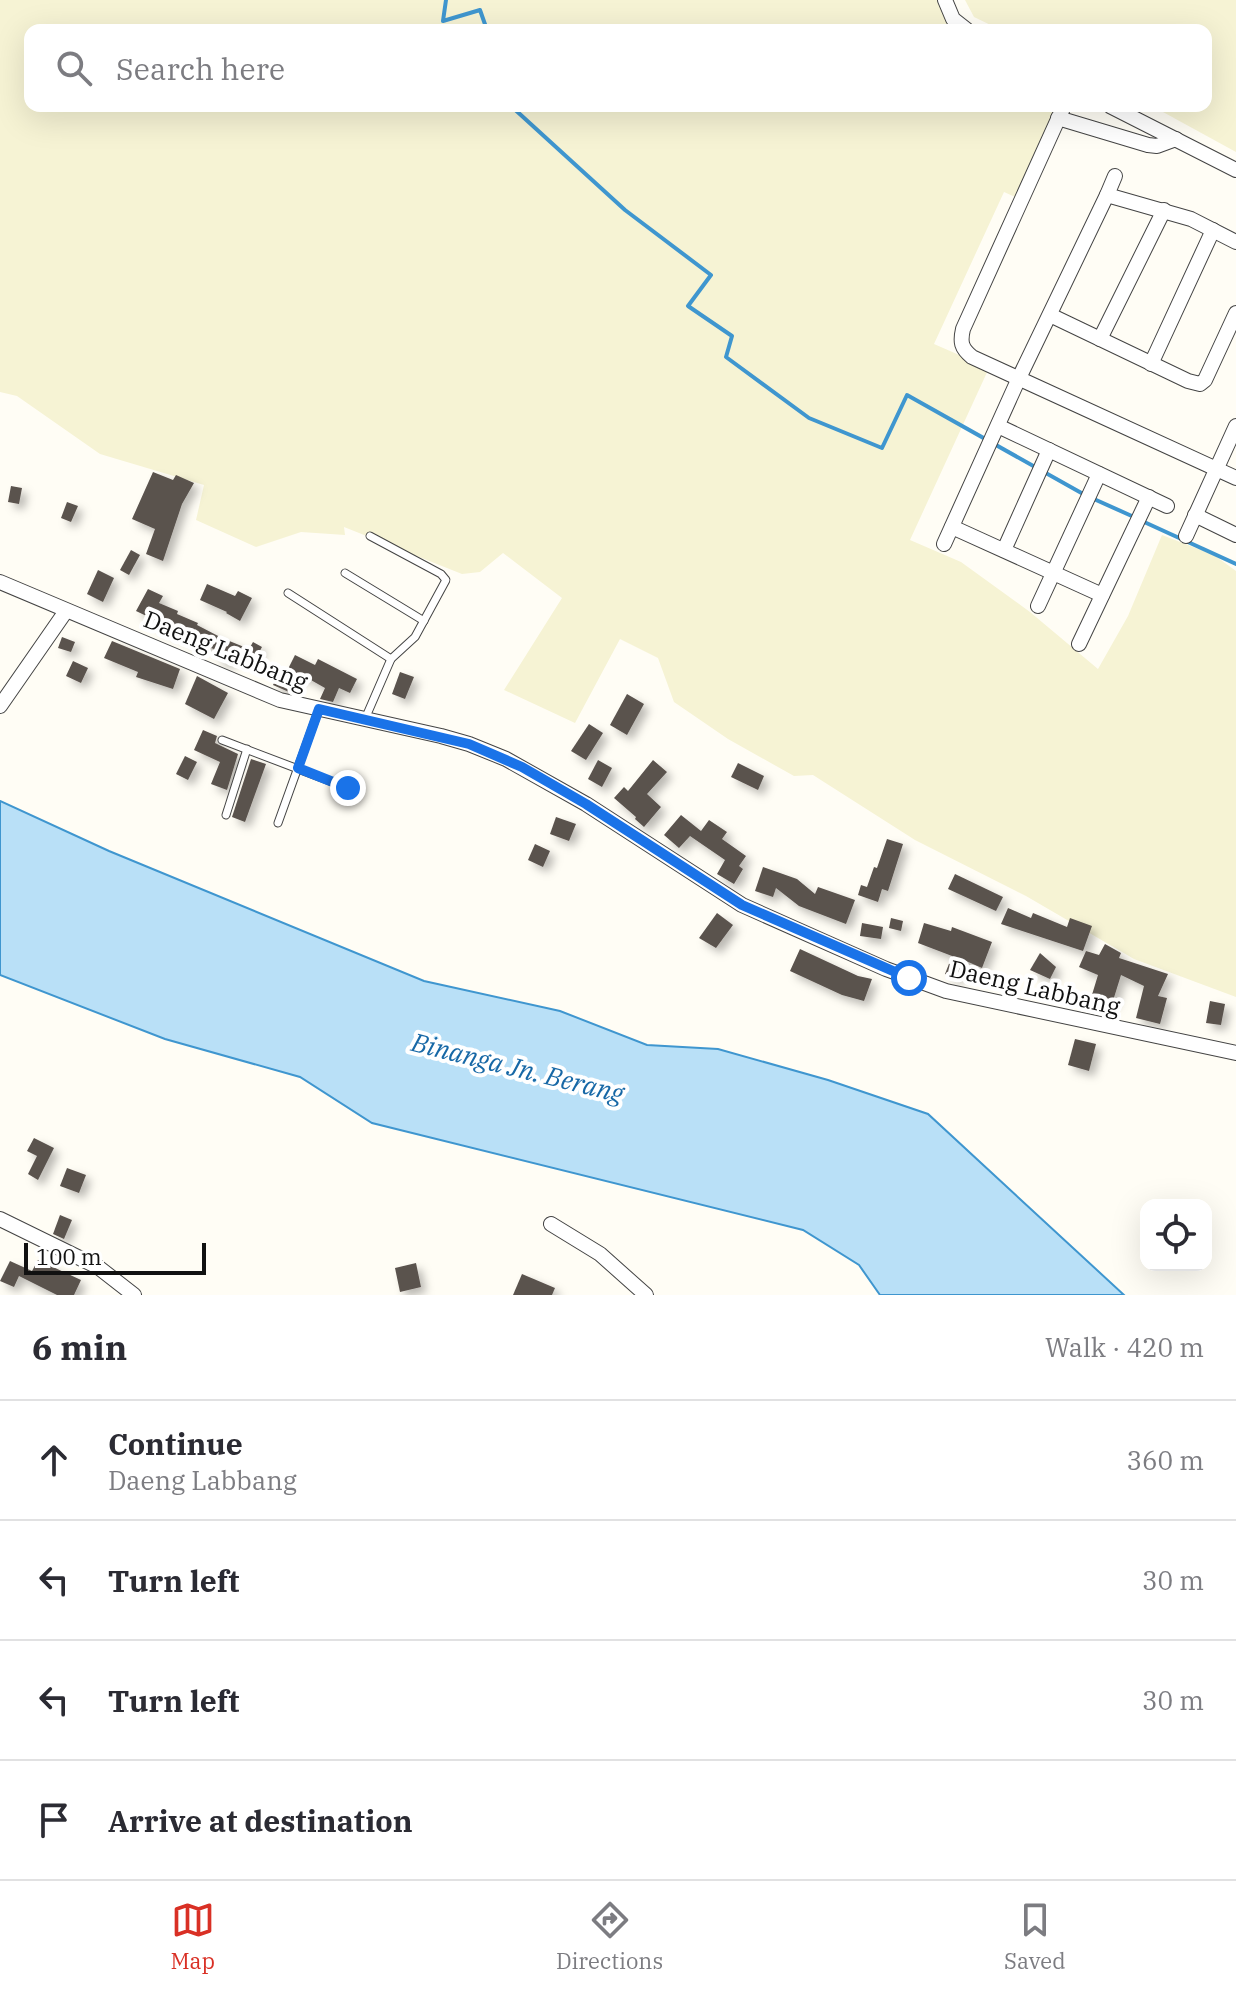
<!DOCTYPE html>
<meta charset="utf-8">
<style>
:root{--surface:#fff;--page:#f7f7f7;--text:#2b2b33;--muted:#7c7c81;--line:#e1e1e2;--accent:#d93025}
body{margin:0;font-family:"IBM Plex Serif",serif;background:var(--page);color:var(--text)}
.controls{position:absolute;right:24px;bottom:24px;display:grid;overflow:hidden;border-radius:16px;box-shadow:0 8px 32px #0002}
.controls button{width:72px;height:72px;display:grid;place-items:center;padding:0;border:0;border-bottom:2px solid var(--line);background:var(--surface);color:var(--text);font:40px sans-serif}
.scale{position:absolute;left:24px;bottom:20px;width:182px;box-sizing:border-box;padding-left:8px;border:4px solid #111;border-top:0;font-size:22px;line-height:28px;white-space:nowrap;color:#111;-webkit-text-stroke:6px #fff;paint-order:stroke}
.stop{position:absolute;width:24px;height:24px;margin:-18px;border:6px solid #1a73e8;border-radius:50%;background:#fff}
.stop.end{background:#1a73e8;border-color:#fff;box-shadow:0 2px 8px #0008}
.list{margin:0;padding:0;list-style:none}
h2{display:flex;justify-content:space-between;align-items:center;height:104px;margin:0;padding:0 32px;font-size:34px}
h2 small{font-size:26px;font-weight:400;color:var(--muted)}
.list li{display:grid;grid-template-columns:52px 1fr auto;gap:24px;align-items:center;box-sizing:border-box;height:120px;padding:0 32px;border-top:2px solid var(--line)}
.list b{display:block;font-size:30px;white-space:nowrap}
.list p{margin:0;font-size:26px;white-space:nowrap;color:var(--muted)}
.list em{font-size:26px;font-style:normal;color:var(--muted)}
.icon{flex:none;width:44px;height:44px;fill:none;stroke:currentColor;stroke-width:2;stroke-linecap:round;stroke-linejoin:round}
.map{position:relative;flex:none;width:1236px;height:1295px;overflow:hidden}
.search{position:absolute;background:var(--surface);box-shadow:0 8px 32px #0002;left:24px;right:24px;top:24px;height:88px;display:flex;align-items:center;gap:20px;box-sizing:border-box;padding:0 28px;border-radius:16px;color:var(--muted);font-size:30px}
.sheet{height:584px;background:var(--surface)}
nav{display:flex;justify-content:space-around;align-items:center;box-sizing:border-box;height:112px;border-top:2px solid var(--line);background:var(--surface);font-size:22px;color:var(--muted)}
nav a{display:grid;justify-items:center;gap:4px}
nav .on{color:var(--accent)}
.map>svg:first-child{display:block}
</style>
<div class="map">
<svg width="1236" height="1295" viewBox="0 0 1236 1295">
<defs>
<filter id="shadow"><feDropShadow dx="5.5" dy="5.5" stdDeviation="4" flood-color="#0004"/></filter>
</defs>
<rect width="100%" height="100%" fill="#fffdf5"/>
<!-- farmland -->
<g fill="#f6f3d4">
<path d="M0,0H942L967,30H30V106H1063L1020,199L1004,192L934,344L989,368L910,540L961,562L1030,612L1098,669L1128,616L1162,535L1214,555L1236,571V997L1134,959L1026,896L915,840L813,775L794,776L728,739L674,702L658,658L620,639L575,723L504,690L562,598L503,553L480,572L462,574L344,527L345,535L301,532L256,547L196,520L204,485L100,454L17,396L0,392Z"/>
<path d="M965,0H1236V152L1152,106H1206V30H1001L974,17Z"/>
</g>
<!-- water -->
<path fill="#b9e0f7" stroke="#3f96cf" stroke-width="2" d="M0,801L109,851L424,981L560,1011L647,1045L718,1049L828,1080L928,1114L1124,1295H880L859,1265L803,1230L372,1123L300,1077L165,1039L0,975Z"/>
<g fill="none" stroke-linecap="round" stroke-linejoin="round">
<!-- stream -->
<g stroke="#3f96cf" stroke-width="4">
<path d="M446,0L443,21L480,10L487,30"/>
<path d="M511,106L625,210L711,275L688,306L732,336L726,357L809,418L882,448L907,395L1085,495L1134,517"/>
<path d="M1142,521L1236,564"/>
</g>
</g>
<!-- building -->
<g fill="#5a524d" filter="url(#shadow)">
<path d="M153,472L173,480L176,475L194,483L182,504L163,561L146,554L155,529L132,519Z"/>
<path d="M11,486L22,488L19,504L8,502Z"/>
<path d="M67,502L78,506L71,522L61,518Z"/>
<path d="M131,550L140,555L129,575L120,570Z"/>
<path d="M98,570L114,578L103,602L87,594Z"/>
<path d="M207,584L235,596L238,591L252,598L240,621L226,613L227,612L200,600Z"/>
<path d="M148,589L163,596L159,603L178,611L177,614L198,623L197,625L222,638L249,649L253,642L262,647L254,662L234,652L229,664L216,658L219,651L154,626L157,621L136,611Z"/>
<path d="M62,637L75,642L71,652L58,648Z"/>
<path d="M112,641L180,669L173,689L136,677L138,672L104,658Z"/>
<path d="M295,655L315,665L318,659L357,679L350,693L339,688L333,702L320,699L325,688L302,675L301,678L296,676L289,692L273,685L278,674L284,677Z"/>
<path d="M73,661L88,668L81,683L66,676Z"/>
<path d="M400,672L414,677L405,699L392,694Z"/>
<path d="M197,676L228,693L214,719L185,704Z"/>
<path d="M627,694L644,704L627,735L610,725Z"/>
<path d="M589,724L603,733L586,760L571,751Z"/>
<path d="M203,730L217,736L215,743L238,754L227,790L211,784L220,762L194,750Z"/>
<path d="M185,756L197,762L188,780L176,774Z"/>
<path d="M251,759L266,764L245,822L232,817Z"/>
<path d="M598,760L612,768L602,787L588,779Z"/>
<path d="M653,760L667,772L647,794L661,807L644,827L635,819L636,817L614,798L624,787L628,791Z"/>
<path d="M738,763L764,776L758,790L731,777Z"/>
<path d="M681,815L701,831L709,820L727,832L722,839L746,856L739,866L743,869L734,884L717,874L725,860L690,836L679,848L664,835Z"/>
<path d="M556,817L576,824L569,841L550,834Z"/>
<path d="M887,839L903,844L888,891L882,889L878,902L858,895L861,885L867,887L874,867L877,868Z"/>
<path d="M535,844L550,851L543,867L528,860Z"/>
<path d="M763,867L797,879L815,894L818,887L855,900L846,924L799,906L776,888L773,897L755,891Z"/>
<path d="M955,874L1003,897L996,911L948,889Z"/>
<path d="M1008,908L1031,918L1033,913L1067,927L1070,918L1092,926L1083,951L1001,924Z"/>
<path d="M717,913L733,925L716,948L699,938Z"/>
<path d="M891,918L903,921L901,931L889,928Z"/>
<path d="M862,923L883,927L881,939L860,936Z"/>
<path d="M924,923L951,931L952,927L992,942L982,968L966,961L958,979L945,974L952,956L918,943Z"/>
<path d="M1105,944L1121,953L1119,958L1168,974L1158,996L1167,998L1160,1024L1136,1018L1144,986L1121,975L1112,1004L1091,998L1098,975L1079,967L1086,951L1099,955Z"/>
<path d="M800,949L858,976L872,979L864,1001L842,995L790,971Z"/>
<path d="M1040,953L1056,967L1050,979L1030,970Z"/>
<path d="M1210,1001L1225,1004L1221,1025L1206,1023Z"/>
<path d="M1075,1039L1096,1044L1089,1071L1068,1065Z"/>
<path d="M34,1138L54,1148L38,1180L28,1174L37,1156L27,1151Z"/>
<path d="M67,1168L86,1175L79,1193L60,1186Z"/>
<path d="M60,1215L72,1220L64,1239L53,1234Z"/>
<path d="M38,1260L81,1280L74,1295H57L19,1276L14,1287L0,1281L10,1261L32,1271Z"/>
<path d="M416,1263L421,1287L400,1292L395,1268Z"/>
<path d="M522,1274L555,1288L552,1295H513Z"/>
</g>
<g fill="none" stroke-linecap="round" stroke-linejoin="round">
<!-- lane casing -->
<g stroke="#444" stroke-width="9">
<g id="lane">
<path d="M345,573L424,621"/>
<path d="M288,593L391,659"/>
<path d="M365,719L391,659L415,637L446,580L441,574L370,536"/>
<path d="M222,740L348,788"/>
<path d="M226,815L247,749"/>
<path d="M278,823L319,709"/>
</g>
</g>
<!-- street casing -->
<g stroke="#444" stroke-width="16">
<g id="street">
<path d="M945,0L953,19L967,30"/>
<path d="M1064,106L963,329C960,342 961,348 972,357L1236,478"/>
<path d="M1110,106L1236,170"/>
<path d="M1058,118L1148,145L1157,146L1176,139"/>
<path d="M1107,195L1115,176"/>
<path d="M1050,315L1188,381L1200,384L1205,380L1236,313"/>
<path d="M1100,339L1164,210"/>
<path d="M1151,364L1213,230"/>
<path d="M998,426L1167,506"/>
<path d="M1195,515L1236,535"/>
<path d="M952,527L1102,595"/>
<path d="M1186,536L1236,426"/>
<path d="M944,544L1019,378L1107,195L1191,219L1236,242"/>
<path d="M1004,550L1049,450"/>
<path d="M0,582L280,700L441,736L469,744L506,759L586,804L742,905L886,969L946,991L1236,1053"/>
<path d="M1038,606L1099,474"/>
<path d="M1079,644L1149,497"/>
<path d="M0,706L66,611"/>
<path d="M0,1219L98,1267L134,1295"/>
<path d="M551,1224L600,1254L646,1295"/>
</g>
</g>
<!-- lane -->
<use href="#lane" stroke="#fff" stroke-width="7"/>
<!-- street -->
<use href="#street" stroke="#fff" stroke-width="14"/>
</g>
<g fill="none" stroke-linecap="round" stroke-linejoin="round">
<!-- route -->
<path stroke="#1a73e8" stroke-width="10" d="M348,788L298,768L319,709L469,744L522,767L586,804L742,905L909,978"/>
</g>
<g text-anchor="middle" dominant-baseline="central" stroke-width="8" stroke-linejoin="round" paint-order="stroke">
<!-- street labels -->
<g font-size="24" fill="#111" stroke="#fff">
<text transform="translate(226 650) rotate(22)">Daeng Labbang</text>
<text transform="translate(1035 987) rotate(13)">Daeng Labbang</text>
</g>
<!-- water labels -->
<g font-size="26" font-style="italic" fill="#1768a6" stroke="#fff">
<text transform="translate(518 1067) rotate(14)">Binanga Jn. Berang</text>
</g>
</g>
</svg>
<div class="controls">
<button><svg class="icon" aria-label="locate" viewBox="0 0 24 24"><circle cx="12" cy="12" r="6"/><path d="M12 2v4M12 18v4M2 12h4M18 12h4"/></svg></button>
</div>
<div class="scale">100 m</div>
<div class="stop" style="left:909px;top:978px"></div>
<div class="stop end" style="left:348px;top:788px"></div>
<div class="search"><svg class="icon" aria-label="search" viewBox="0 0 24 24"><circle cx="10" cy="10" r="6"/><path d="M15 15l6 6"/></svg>Search here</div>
</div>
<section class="sheet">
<h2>6 min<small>Walk · 420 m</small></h2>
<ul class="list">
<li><svg class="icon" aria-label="ahead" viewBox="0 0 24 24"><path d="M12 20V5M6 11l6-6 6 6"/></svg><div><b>Continue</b><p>Daeng Labbang</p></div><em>360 m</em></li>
<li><svg class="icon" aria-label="left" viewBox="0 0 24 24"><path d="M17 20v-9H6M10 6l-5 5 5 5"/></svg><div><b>Turn left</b></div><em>30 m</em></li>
<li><svg class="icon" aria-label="left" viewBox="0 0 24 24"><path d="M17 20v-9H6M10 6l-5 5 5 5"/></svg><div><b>Turn left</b></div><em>30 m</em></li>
<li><svg class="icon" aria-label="arrive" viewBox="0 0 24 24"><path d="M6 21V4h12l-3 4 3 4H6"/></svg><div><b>Arrive at destination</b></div></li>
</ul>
</section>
<nav>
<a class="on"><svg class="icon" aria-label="map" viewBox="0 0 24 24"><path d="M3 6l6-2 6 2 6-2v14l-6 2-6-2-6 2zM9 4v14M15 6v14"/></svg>Map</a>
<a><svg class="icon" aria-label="directions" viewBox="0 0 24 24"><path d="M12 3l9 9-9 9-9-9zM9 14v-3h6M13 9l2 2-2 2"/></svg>Directions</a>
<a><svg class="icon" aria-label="saved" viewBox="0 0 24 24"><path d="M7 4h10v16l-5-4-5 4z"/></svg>Saved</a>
</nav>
